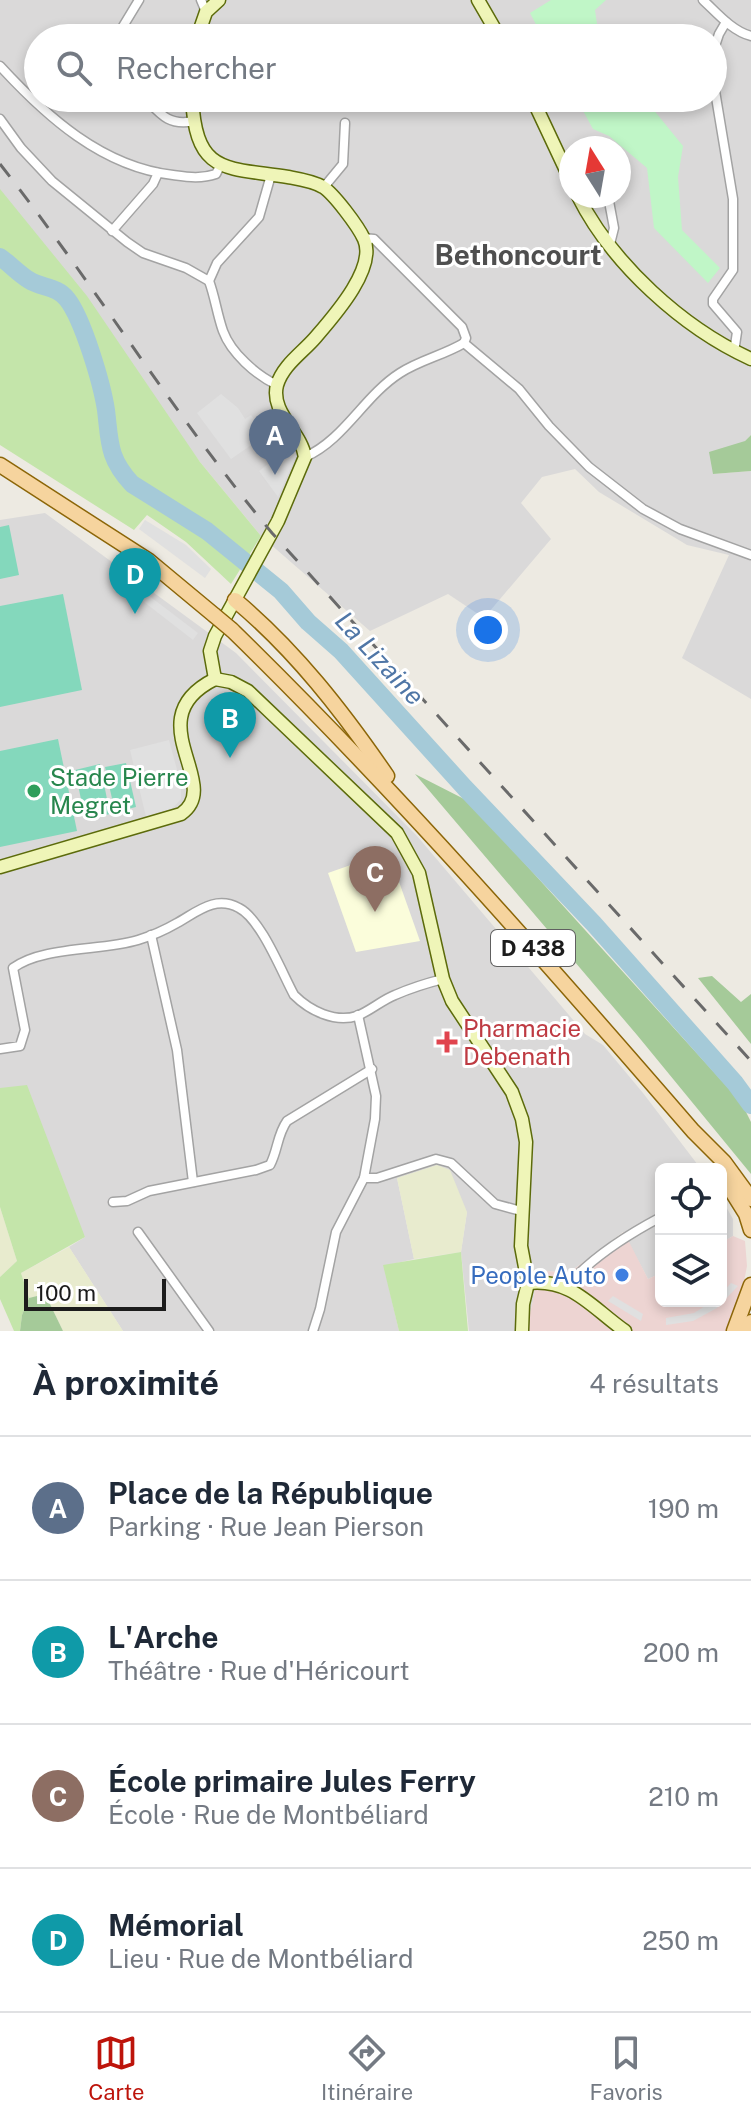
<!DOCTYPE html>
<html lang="fr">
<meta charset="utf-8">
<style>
:root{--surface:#fff;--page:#f2f2f3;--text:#1f2937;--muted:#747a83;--line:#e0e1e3;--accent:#bd140b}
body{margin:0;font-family:"Public Sans",sans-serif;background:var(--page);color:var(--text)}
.controls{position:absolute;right:24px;bottom:24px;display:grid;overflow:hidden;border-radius:12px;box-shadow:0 4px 12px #0003}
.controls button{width:72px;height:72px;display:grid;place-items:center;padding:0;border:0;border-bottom:2px solid var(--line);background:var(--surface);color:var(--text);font:40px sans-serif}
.compass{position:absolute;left:559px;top:136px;width:72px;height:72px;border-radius:50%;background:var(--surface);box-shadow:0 4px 12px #0003;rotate:349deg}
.scale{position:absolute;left:24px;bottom:20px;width:142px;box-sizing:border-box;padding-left:8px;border:4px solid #1c1c1c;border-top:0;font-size:22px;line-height:28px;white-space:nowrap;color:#1c1c1c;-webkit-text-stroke:6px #fff;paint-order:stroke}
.you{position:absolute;left:488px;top:630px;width:28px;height:28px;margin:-20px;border:6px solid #fff;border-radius:50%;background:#1a73e8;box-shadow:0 0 0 12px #1a73e833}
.badge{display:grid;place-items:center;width:52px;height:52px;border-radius:50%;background:var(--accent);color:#fff;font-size:26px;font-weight:700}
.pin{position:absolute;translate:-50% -66px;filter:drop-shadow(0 2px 4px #0008)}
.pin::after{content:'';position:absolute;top:42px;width:28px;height:24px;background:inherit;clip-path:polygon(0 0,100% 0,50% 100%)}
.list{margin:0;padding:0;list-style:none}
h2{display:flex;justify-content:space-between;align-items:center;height:104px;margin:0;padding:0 32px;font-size:34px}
h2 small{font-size:26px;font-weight:400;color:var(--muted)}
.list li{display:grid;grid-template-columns:52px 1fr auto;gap:24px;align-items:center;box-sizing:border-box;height:144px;padding:0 32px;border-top:2px solid var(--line)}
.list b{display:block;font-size:30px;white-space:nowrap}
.list p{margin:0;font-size:26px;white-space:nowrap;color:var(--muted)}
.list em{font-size:26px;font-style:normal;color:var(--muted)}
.icon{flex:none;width:44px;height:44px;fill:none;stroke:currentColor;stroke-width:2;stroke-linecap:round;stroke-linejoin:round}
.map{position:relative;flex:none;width:751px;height:1331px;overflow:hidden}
.search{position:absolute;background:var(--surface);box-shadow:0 4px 12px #0003;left:24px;right:24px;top:24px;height:88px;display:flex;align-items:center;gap:20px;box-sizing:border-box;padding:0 28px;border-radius:44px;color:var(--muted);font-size:30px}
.sheet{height:680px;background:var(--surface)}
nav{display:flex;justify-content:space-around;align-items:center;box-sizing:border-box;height:112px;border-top:2px solid var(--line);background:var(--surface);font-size:22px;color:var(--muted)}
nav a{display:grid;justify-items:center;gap:4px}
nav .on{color:var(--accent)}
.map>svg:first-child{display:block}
</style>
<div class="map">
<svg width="751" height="1331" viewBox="0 0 751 1331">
<rect width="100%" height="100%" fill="#edeae2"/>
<!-- residential -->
<g fill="#dad9d9" fill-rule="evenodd">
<path d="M0,0H751V435L713,474L751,471V699L682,658L729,555L687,545L599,492L575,469L542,477L521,503L551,539L484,618L448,594L370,631L261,536L200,462L0,194ZM38,38H713V98H38ZM571,148H619V196H571Z"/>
<path d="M45,513L236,653L417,836L585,1034L603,1045L643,1093L701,1169H661V1273L648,1279L623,1232L570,1272L537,1271L534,1297L528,1321L529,1331H469L461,1252L467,1212L397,1178L414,1259L384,1266L399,1331H123L69,1247L85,1237L0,1088V520Z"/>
<path d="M721,1198L733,1219V1236L721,1243Z"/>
</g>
<!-- commercial -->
<path fill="#edd4d2" d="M624,1232L648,1279L661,1273V1301H721V1243L733,1236L745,1241L747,1266L741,1297L727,1331H529L528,1321L534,1297L537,1271L570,1272Z"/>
<!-- education -->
<path fill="#fbfddb" d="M382,854L392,862L420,941L356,952L328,873Z"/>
<!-- farmland -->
<g fill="#e8ebce">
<path d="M437,1165L450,1170L467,1212L461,1252L414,1259L397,1178Z"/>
<path d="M0,1207L17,1261L0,1277Z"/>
<path d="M69,1247L123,1331H63L48,1300L37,1296L29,1298L21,1273Z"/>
</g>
<!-- grass -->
<g fill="#c4e5aa">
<path d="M0,189L87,296L200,462L261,536L231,584L186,542L147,515L134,530L0,445Z"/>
<path d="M27,1085L85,1237L21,1273L29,1298L22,1315L20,1331H14L0,1299V1277L17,1261L0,1207V1088Z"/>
<path d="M461,1252L468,1331H399L383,1265Z"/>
</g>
<!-- forest -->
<g fill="#a5ca99">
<path d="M751,435V471L713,474L709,452L745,441Z"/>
<path d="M415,774L468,801L741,1102L751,1122V1174L637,1035Z"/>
<path d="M712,976L741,1002L751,994V1044L698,978Z"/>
<path d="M37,1296L48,1300L63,1331H20L22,1315L29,1298Z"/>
</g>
<!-- park -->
<g fill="#c0f6c7">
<path d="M551,0H606L595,10L599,38H543L530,13Z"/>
<path d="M576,98H644L683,146L678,177L682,230L720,268L708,283L654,228L647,168L609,136L593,129Z"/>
</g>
<!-- pitch -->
<g fill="#84d8bc">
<path d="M9,525L19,575L0,579V527Z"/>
<path d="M63,594L82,690L0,707V606Z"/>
<path d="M58,739L77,831L0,847V751Z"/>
<path d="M126,763L136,807L115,812L105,767Z"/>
<path d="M100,764L110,814L85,819L75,770Z"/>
</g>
<!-- parking -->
<g fill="#e0e0e0">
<path d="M221,394L238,408L245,419L251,415L266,435L231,459L197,413Z"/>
<path d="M293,445L296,456L278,497L259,471Z"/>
<path d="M145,520L186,545L211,569L205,578L139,529Z"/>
<path d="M131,582L198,633L193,640L126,588Z"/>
<path d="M169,740L181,784V799L172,809L146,817L130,750Z"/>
<path d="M731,1283L738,1286L717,1308L693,1321L666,1325V1318L694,1313L713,1301H721V1294Z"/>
<path d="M613,1296L643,1314L641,1321L608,1301Z"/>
</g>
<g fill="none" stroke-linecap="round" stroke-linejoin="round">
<!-- river -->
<path stroke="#a5cad8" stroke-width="18" d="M0,257C10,264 19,274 29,280C41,288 57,286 67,299C83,319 102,384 106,410C110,443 108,458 132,484L207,531L281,591L308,622L341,651L465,788L594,924L735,1083L751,1105"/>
<!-- street casing -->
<g stroke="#a3a3a3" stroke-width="11">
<g id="street">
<path d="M201,0L206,12"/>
<path d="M703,0C717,13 732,31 751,36"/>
<path d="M648,31L662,38"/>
<path d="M121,38L122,28L139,0"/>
<path d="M713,52L719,34L726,22"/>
<path d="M0,66C46,116 102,167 173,175C188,177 201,179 216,174L220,166"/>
<path d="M713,79L733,199V270L713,299V304L737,332L734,352"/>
<path d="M145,98C161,115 169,126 194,121"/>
<path d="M0,119L21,148L52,181L127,242L143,253L186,268L209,281C215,297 217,314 223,331C231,353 256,375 277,385"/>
<path d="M324,187L343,164L345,123"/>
<path d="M608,196L614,228L610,244"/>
<path d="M112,231L153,184L158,173"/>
<path d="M363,238L374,239L462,327L466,338L464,343"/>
<path d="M209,281L217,263L259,217L271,175"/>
<path d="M464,343L519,389L549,426L589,467L643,509L680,529L751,555"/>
<path d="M305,457C344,440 364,396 400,373C420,360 444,355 464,343"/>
<path d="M151,935L177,1050L193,1182"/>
<path d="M358,1015L376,1096L375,1119L364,1178"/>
<path d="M0,1049L20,1046L25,1030L13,968C42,946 102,951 138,940C151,936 165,930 177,923C197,912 215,895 239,908C261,919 282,973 294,995C310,1011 335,1023 357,1016C370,1011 382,1000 395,995C411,988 427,983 443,979"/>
<path d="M113,1202L127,1201L149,1191L256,1170L270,1165C278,1150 277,1135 287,1121L372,1069"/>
<path d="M138,1232L209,1331"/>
<path d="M567,1286C592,1257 627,1235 661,1217"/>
<path d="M313,1331L320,1309L336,1232L364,1178H377L436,1159L451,1163L495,1204L521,1211"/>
</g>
</g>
<!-- secondary casing -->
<g stroke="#5c6b0b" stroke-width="15">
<g id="secondary">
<path d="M478,0L500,38"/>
<path d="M197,38L206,12L219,0"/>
<path d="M192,98C196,175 225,167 288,177C299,179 313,181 323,187C334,194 358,226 364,239C377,268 334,316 315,338C302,353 283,365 277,385C270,413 301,431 305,457L278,521L215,636L210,651L215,679"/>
<path d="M532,98L571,181"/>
<path d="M578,196C612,264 683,328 751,359"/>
<path d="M215,679L231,682L248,691L397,833L419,873L443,979L452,1001L512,1092L522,1119L526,1142L521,1246L528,1283L523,1304L522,1331"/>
<path d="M0,867L181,814C225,784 135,719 215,679"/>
<path d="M528,1283C572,1278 592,1308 625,1331"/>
</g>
</g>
<!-- primary casing -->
<g stroke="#8c6608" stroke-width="17">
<g id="primary">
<path d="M0,465L149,561L214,615"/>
<path d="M235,600C295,650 343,712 387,776"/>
<path d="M232,630C395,789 544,959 693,1131L724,1162L751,1199"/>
<path d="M721,1174L746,1214L751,1230"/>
<path d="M734,1331L751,1285"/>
<path d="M747,1331L751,1322"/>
</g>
</g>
<!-- street -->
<use href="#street" stroke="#fff" stroke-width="8"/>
<!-- secondary -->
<use href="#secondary" stroke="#eff5b8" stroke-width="12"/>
<!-- primary -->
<use href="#primary" stroke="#f6d49e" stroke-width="14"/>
<!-- rail -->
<path stroke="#6a6a6a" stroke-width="3" stroke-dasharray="16 16" stroke-linecap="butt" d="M0,164C94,284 174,415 272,533L751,1061"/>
<!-- primary-bridge casing -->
<g stroke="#8c6608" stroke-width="17" stroke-linecap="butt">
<path id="primary-bridge" d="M214,615L232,630"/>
</g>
<!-- primary-bridge -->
<use href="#primary-bridge" stroke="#f6d49e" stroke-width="14"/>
</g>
<!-- markers -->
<circle fill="#2e9e5b" stroke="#fff" stroke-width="3" cx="34" cy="791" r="8"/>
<path fill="#e0444e" stroke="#fff" stroke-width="3" d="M443 1030h8v8h8v8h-8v8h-8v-8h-8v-8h8z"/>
<circle fill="#3f7fe0" stroke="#fff" stroke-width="3" cx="622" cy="1275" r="8"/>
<g text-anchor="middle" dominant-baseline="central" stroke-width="6" stroke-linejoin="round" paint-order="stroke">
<!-- shield labels -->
<rect fill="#fff" stroke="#606060" stroke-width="2" x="491" y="930" width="84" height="36" rx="6"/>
<g font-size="22" font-weight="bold" fill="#1c1c1c">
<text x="533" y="948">D 438</text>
</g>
<!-- leisure labels -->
<g font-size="24" fill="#27864d" stroke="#fff" text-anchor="start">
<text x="50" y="777">Stade Pierre<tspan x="50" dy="28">Megret</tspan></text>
</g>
<!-- health labels -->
<g font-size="24" fill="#be3a42" stroke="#fff" text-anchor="start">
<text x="463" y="1028">Pharmacie<tspan x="463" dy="28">Debenath</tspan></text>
</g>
<!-- shop labels -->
<g font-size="24" fill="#366cbe" stroke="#fff" text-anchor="end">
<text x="606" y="1275">People Auto</text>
</g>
<!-- water labels -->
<g font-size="26" font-style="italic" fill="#4f76a6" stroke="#fff">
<text transform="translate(380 658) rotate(47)">La Lizaine</text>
</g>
<!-- quarter labels -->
<g font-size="28" font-weight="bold" fill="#4f4f4f" stroke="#fff">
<text x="518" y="254">Bethoncourt</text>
</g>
</g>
</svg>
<div class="controls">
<button><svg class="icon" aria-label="locate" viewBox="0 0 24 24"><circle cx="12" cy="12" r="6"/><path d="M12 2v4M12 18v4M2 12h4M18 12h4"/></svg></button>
<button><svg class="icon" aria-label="layers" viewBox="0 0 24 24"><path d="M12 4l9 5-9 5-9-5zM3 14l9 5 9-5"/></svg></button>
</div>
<svg class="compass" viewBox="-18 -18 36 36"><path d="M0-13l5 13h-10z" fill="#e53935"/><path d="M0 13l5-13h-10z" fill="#747a83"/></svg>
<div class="scale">100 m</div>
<div class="you"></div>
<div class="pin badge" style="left:275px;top:475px;background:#5c6f8a">A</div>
<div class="pin badge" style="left:230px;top:758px;background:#0f9aa8">B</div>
<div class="pin badge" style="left:375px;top:912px;background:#8d6e63">C</div>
<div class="pin badge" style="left:135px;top:614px;background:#0f9aa8">D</div>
<div class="search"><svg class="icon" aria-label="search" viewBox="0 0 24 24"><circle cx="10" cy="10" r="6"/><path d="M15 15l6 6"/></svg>Rechercher</div>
</div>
<section class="sheet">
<h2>À proximité<small>4 résultats</small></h2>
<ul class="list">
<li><span class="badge" style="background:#5c6f8a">A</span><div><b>Place de la République</b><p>Parking · Rue Jean Pierson</p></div><em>190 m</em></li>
<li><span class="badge" style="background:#0f9aa8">B</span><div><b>L'Arche</b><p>Théâtre · Rue d'Héricourt</p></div><em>200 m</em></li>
<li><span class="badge" style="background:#8d6e63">C</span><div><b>École primaire Jules Ferry</b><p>École · Rue de Montbéliard</p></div><em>210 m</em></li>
<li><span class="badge" style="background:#0f9aa8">D</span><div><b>Mémorial</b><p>Lieu · Rue de Montbéliard</p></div><em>250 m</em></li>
</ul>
</section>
<nav>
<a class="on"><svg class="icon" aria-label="map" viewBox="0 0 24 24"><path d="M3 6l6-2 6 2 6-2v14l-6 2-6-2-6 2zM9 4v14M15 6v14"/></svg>Carte</a>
<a><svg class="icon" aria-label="directions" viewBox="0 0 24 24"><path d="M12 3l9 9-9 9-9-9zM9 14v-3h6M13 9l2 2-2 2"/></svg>Itinéraire</a>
<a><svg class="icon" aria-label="saved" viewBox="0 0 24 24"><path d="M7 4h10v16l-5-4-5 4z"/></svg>Favoris</a>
</nav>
